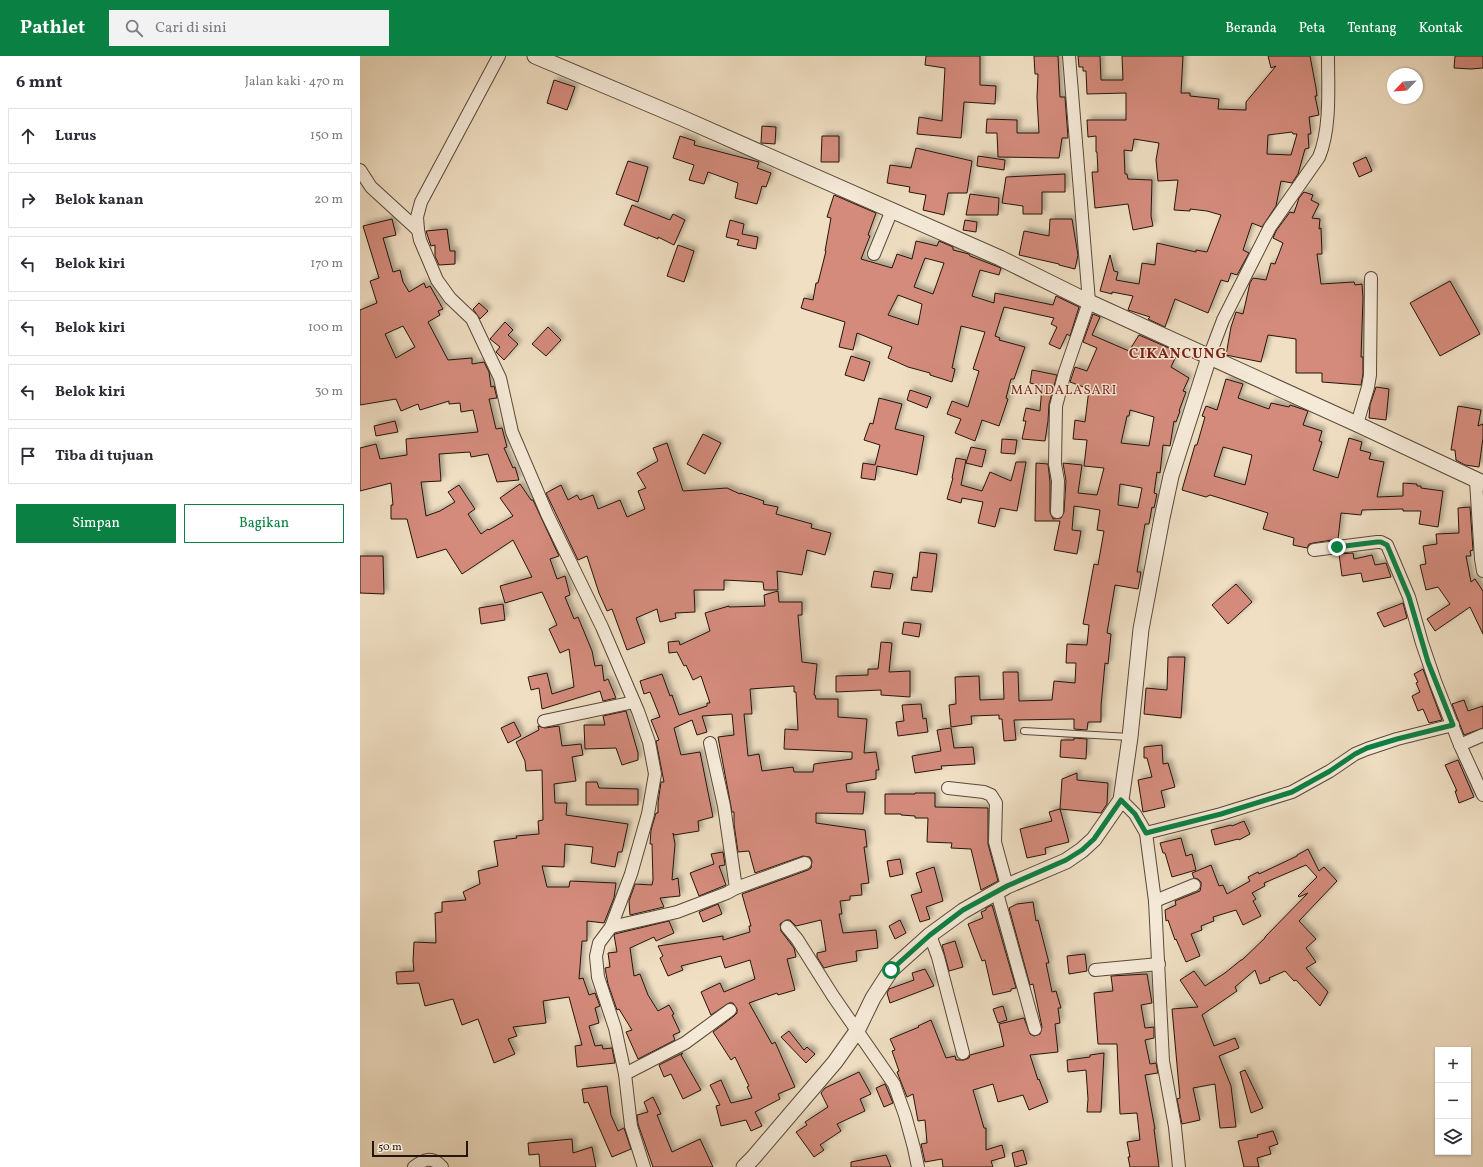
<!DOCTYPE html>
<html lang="id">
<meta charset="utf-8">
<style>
:root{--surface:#fff;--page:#f2f2f3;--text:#2b2b33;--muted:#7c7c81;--line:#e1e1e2;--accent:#0b8043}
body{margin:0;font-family:Vollkorn,serif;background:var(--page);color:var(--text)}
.controls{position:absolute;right:12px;bottom:12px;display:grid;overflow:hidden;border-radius:0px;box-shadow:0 1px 3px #0004}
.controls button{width:36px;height:36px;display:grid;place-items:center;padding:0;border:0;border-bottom:1px solid var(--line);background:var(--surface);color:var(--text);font:20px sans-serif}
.compass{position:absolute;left:1027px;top:12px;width:36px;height:36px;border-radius:50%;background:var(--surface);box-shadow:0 1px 3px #0004;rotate:245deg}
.scale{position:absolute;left:12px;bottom:10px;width:96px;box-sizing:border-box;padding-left:4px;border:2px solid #25150a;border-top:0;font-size:11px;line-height:14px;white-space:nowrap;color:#25150a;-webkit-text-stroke:3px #f5ead8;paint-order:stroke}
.stop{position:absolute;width:12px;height:12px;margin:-9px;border:3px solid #0b8043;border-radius:50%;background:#fff}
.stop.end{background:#0b8043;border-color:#fff;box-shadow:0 1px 4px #0008}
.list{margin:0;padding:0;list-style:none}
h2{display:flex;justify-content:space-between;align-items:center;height:52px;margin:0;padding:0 16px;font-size:17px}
h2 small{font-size:13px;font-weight:400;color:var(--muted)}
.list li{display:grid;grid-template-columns:26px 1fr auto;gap:12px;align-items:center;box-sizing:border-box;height:56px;margin:0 8px 8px;padding:0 8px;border:1px solid var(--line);border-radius:0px}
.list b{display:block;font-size:15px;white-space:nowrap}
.list em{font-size:13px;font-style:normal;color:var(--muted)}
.actions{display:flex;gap:8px;padding:12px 16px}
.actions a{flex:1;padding:9px 0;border:1px solid var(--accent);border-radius:0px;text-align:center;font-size:14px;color:var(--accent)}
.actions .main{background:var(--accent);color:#fff}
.icon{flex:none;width:22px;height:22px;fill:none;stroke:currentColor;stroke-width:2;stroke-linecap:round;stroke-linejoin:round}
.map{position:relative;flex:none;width:1123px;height:1111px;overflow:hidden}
header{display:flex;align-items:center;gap:24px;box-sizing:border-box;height:56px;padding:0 20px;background:var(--accent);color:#fff}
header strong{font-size:19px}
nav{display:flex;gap:22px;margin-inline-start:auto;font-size:14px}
.search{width:280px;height:36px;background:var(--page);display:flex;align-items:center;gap:10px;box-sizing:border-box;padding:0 14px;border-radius:0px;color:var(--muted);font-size:15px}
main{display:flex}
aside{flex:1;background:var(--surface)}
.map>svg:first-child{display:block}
</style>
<header>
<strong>Pathlet</strong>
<div class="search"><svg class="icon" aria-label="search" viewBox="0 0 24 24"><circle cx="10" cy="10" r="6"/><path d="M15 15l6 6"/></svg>Cari di sini</div>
<nav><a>Beranda</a><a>Peta</a><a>Tentang</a><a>Kontak</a></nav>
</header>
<main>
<aside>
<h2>6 mnt<small>Jalan kaki · 470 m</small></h2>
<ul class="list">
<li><svg class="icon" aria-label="ahead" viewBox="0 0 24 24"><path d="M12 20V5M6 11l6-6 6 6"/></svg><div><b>Lurus</b></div><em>150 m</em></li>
<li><svg class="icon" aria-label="right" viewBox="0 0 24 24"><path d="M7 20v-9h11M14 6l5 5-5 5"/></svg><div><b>Belok kanan</b></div><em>20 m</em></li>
<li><svg class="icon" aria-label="left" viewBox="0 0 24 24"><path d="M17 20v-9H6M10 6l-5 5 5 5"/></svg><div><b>Belok kiri</b></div><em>170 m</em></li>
<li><svg class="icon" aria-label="left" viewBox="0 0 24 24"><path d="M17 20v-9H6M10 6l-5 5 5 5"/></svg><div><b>Belok kiri</b></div><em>100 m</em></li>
<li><svg class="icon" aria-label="left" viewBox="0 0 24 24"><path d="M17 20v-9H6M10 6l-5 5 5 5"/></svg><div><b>Belok kiri</b></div><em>30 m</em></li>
<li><svg class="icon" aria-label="arrive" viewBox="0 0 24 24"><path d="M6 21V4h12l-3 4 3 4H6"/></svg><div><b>Tiba di tujuan</b></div></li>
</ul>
<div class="actions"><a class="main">Simpan</a><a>Bagikan</a></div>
</aside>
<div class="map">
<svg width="1123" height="1111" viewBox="0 0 1123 1111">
<defs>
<filter id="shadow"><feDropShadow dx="3.5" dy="-3.5" stdDeviation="2" flood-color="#0004"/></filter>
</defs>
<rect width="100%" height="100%" fill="#f0dfc3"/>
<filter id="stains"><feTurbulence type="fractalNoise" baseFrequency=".005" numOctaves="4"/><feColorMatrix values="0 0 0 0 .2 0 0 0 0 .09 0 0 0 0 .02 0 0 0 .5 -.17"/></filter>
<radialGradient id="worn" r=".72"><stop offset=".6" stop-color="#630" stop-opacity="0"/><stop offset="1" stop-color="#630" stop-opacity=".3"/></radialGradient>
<!-- building -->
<g fill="#d48b7b" stroke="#25150a" fill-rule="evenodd" filter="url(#shadow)">
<path d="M566,0H620V29L636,30L635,48L604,46L601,82L557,78L559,61L582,65L585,12L565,9Z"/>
<path d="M674,0H698L700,41H705L708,82H702L699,102L638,101L637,77H626L627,63L657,64V77H679L677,42L678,18H675Z"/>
<path d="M718,0H740L741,24H763L762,0H823L821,37H830V40L859,43L858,53L886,54V46L916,10L911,12L908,0H950L956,32L957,40H955L959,59L949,61L951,78H948L949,92L945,93L938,118L932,127L921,125L916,150L902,171L892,167L883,194L889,197L877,219L871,217L868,226L861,224L848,257L815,243L805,271L788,263L790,261L768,254L773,240L752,236V238L740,235L750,199L754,215L758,216L756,224L779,228L782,207L795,209L797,187L836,196V194L847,196L861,159L847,155L830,153V155L814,154L818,124L798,125L796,104L799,87L774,83L772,95L764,94L765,118H767L768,123L792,124L791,160L793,170L773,174L768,148L735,152L732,116H738L737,96H736V80L728,81L727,64H766V37L727,38L726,15H723V11H719ZM932,76L933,78H937L931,99L907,98L908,79Z"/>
<path d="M1095,0H1123V12L1111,13L1094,12Z"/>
<path d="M194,24L215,31L207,54L187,47Z"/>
<path d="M402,70L416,71L415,88L401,87Z"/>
<path d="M320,80L335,85L334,89L399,106L397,112L411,117L406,131L402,130L397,148L375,142L378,127L348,116L344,128L329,124L334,109L313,102Z"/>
<path d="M462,80H479V106H461Z"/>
<path d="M556,92L612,105L607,137H588L584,159L563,154L566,139L549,136L550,131L527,127L530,109L551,112Z"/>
<path d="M618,100L645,104L644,114L617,110Z"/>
<path d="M1006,101L1012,115L999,121L993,107Z"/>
<path d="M268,105L288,111L278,146L256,138Z"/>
<path d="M705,118V136H682V158H663V150L642,147L646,121Z"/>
<path d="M944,136L953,139L951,144L959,148L952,162L960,163L959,173L961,172L962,198H957L961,228L994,226L995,229L1002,228L1003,242L1001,301H1003V318L1001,329L962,326V317H936V283L908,279L901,306L866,299L871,271L876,256L883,258L890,227L893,222L906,224L911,207L915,208L923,187L913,182L916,175L930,156L934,157L939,142Z"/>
<path d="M610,138L639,142L638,159H606Z"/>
<path d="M474,139L516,157L508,179L510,180L501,203L532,212L537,198L552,203L556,185L577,190L579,185L593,191V194L609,198L610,200L641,212L639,219L620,214L612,240L634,247L635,237L693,249L696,240L719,251L710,280L707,278L700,293L689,288L697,271L691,268L694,262L644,251L635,280L640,282L639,284L665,291L654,323H651L646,342L648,343L639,370L622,364L615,385L595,377L601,363L587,358L592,345L608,351L619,315L613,313L625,276L601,270L592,312L595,313L592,326L570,319V317L548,311L528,302L532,291L497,277L493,294L479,291L485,266L441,252L444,242L453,244L456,227H458L466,195H465L471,162L467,161ZM565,202L584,207L573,238L554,231ZM538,239L562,248L558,269L528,259Z"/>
<path d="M272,149L310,164L313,158L325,164L314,189L298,181V183L264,169Z"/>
<path d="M32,163L36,179L23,182L33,216L40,214L43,226L49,236L64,227L66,232L70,230L83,253L78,255L80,259L68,266L88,304L112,302V308L124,306L129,316L131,331L134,330L137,342L129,343L136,373L142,372L147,391L144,392L153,412L155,411L159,424L137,426L128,398L111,401L110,396L79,398L81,425L61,426L66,460L80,455L95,446L88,436L99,429L115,453L108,458L121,478L128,473L129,474L153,460L140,442L160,428L171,444H173L199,500L190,503L197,523L205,520L210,539L205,541L214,563L218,561L232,595L235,610L242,609L244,625L248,623L256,642L243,645L240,635L182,653L179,632L171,634L168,621L187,617L192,638L214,631L209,593L200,597L189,573L197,569L182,536L145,547L140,530L172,521L153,484L102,518L86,493L57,502L47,463H31V449H33L31,427L0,435V392L16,388L20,403L47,399L46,383L118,376L113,354L101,356L100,347L89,348V345L60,354L58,348L41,355L36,343L0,349V254L17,247L10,225L19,222L3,170ZM43,270L55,291L36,302L25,278Z"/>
<path d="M690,163H712L718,199L715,213L699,209V208L659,199L664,175L689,180Z"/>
<path d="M370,164L384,168L382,178L398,181L396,193L377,189L379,184L366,181Z"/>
<path d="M605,164L617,166L616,176L603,174Z"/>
<path d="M87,173L90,195H95V208L79,209L75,200V189L71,190L66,175Z"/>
<path d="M318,189L334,195L324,226L307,220Z"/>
<path d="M1090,225L1120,278L1080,300L1050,247Z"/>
<path d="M119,247L128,255L120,263L113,253Z"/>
<path d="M733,258L740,261L732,279L769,295L779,279L818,296L811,311L829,322L823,335L826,336L819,355H820L816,366L814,365L810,390L803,389L800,417L797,416L794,437L797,438L794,452L792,451L789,468H785L777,516H781L778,533L755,529L747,577L751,578L748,608L745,607L741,650V666H728L727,674L714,673V663L654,664L656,684L644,685L642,663H639V659L611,660L612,668L591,671L589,649L596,648L595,621L619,620L620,644L644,643L643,616H658L659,645L692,644L694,625L715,627L716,607H706L707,588L727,589L729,569L723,568L734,508L738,509L744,475L737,474L740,454L714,450L712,474L721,475L717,498L694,494L700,465H675L676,407L688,408L690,426V456L693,463L701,462L704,456L706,425L703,407L722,409L718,437L737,439L744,412L724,410L727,384L713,383L715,364L725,366L729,333L710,326L715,311L727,315L737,292L723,286ZM770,354L794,361L789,390L761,387L767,360H769ZM760,428L782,432L778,452L758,449Z"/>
<path d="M145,266L153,274L148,279L158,288L144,304L136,296L140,291L130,283Z"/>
<path d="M188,271L201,284L186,300L172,288Z"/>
<path d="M491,300L510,306L504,325L485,319Z"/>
<path d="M672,314L697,319L689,348L688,365L685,385L662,383L666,365H663L666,352L680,355L682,330L670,327Z"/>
<path d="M866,323L883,328L878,342L909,353L911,347L929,351L930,349L948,355L943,369L962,375L959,385L962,386L953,414L978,422L989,382L1002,386L1000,394L1011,397L1009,403L1024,406L1017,441L1043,440V427L1057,428V430H1061V432L1083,435L1078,471L1059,468L1061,455H1043V453L1002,454L1001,459L981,457L978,483L953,487L949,488L947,492L933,489L934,482L903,473L908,457L850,439L846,441L822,434L835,389H837L845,361L842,360L846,350L857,354ZM863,391L892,399L885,429L854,420Z"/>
<path d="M1016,331L1029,333L1026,364L1009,362L1010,349Z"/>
<path d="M550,334L571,341L567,352L547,344Z"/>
<path d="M519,342L542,348L535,373L564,380L557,419L545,416L517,410L515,424L501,422L503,407L515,409L520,389L504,384L510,367L513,368Z"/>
<path d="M1098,350L1121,354L1118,370L1123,368V382L1119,411L1105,409L1096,404L1095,394H1091Z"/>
<path d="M35,365L38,376L16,380L14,370Z"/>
<path d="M343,378L361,387L345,418L327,408Z"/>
<path d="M642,383L657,384L655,398L641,397Z"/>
<path d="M307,387L323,435L367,432L380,438V437L404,445L403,448L418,451L416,458L452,468L451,472L471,477L465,499L447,494L442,519L417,515L418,534H404L403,526L364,524V534H334L335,556L315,557L316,562L300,566L297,553L276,562L285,587L267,594L252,553L247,555L239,537L227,500L218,504L186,437L201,429L208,444L217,439L220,444L233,439L238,453L260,444L267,461L285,453L278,435L286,432L277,417L298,405L293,392Z"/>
<path d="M611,391L626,394L622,411L606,407Z"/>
<path d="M596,402L606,404L601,429L622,435L630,416L651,425L656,406H666L657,455L640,452L635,471L618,467L623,446L602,442L601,447L587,443L593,422H592Z"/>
<path d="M1110,451L1113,494L1110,495L1111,500H1106L1111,526L1115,523L1123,535V578L1110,551L1075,575L1067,563L1090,548L1078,531L1066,534L1060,509L1066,508L1063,490L1077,488L1076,478L1099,477L1098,452Z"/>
<path d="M560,496L577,498L572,536L551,534L553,521L557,522Z"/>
<path d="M993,497L994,503L1012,499L1015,509L1026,507L1031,521L1003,526L1001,517L982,520L979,498Z"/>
<path d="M0,500H23L24,538L0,537Z"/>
<path d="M514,515L533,518L530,533L511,531Z"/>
<path d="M876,528L892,546L868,568L852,549Z"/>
<path d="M418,535L419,546H442V559H438L442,606L457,608L454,639H455L456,643H478V661L507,663L504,697L516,696L519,714H516V723L486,728L487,736H505L503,758L456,757V767L505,774L507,791H504L509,827L501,828L502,839L490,840V844L480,845L482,858H479L483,877L516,874L518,892L496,895L497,905L475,909L464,912L457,901V897L466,895L461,864L436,870L430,864H426L420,868L421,875L434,892L436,901L427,903L435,934L418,939L417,937L389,947L412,988L415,986L435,1031L418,1038L420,1043L395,1056L402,1070L391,1075L386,1064L361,1070L356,1050L360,1049L350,1029L361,1024L371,1047L392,1042L387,1031L389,1030L375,1001L371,1004L353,976L374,960L377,957V953L373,947H369L351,959L341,936L360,927L364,936L395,923L390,904L365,912L361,900L321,910L323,914L308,920L300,902L303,900L298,890L363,880V884L390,876L389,870H391L382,838L448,814L451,812L452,805L450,801L443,800L395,817L389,795L378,796L374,768V756H372L358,681L374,679L372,658L342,660L347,676L337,679L332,664L314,672L321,699L340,696L353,761L338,765L339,775L314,779L313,777L315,788L312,824L318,822L320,840L300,842L304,851L270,859L269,845L275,828L292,829L293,824L292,788H290L291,774L296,757H298V747L301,726H304L296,685L299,684L291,664L300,661L290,636L284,638L280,625L302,618L310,640L312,639L319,659L347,650V647H350L341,620L333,624L326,609L324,610L317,596L309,597L308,586L319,585L320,589L350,575L345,557L369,550V551L405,550L404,539ZM434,630V636H436L438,674L425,673L424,693L492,696V703L454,708L453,716H434L433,711L402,715L399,698L388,700L384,658H392L390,633Z"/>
<path d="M1043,547L1047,562L1024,571L1017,557Z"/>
<path d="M143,548L145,564L121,568L119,552Z"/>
<path d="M544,566L561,568L559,581L542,578Z"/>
<path d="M521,586L532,587L529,616L550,615V641L521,639V634L476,636V620L508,619V613H518Z"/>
<path d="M808,601H825L821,662L784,658L786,632L807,634Z"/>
<path d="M1063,613L1082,664L1069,667L1063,653L1058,655L1052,640L1060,636L1056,627L1058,626L1054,618Z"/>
<path d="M1104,644L1108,655L1123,650V672L1104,679L1092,648Z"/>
<path d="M561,648L563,663L566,662L568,676L538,680L536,666L544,665L542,649Z"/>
<path d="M266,655L278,697V704L262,709L256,692L225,693L224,669H245L243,660Z"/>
<path d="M154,666L161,680L148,687L141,672Z"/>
<path d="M178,670L185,672L199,670L202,690L221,688L223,699L212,701L216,725L194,728L195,747H207L206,759L268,768L262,796H258L255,811L231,807L233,791L205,788L204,811L182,810L187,831H209L210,825L256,827L254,842L244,867L227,865V885H222L219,923L223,922L229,939L235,937L240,950L235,952L239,967L229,970L235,990L242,989L243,993L252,992L255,1007L217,1011L215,990L222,989L209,941L183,945L186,967L153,971L157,980L148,983L155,998L134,1007L118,963L102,969L93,943L65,950L59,927L37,928L36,916L54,915L53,905L54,886L76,887L75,857L82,856V846L106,844L103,836L120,828L118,815L138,810L134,785L157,782L156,780L179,778L178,765L183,764L182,714L166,715L165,705L156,686L179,674Z"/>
<path d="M591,672L594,692L613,691L615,708L581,710L582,713L555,717L552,700L581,695L577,674Z"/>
<path d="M714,682L727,683L726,703L700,701L701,684H714Z"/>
<path d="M802,689L803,708L808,707L815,731L801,735L805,751L783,756L778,724L792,721L787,702H784V691Z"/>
<path d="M1098,704L1114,741L1099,747L1095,735H1097L1085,709Z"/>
<path d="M717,717V724L748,727L747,748L741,757L700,753L702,723Z"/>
<path d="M226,726H237L239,732L278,733V749H226Z"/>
<path d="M555,737H575V751L628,752V788L638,825L621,834L611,793L591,792L592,787L567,786L568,762H555V760L541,759V758H525V738H555Z"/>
<path d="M700,753L709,786L685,792L686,798L667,802L660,773L692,765L689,756Z"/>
<path d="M884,765L890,778L879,784L878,783L855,789L851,774L871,769L872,770Z"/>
<path d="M821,782L826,800L832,798L836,814L812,821L805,797H803L800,787Z"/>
<path d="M948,793L959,815L964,811L977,825L939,865L956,883L946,892L956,906L946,912L968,936L960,950L936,924L934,925L925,915L909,922L910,924L900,928L895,914L875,931L877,935L842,959L854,990L875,982L879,992L859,1000L871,1030L876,1071L860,1072L855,1028L833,1032L840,1064L822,1068L817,1043L820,1042L812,953L838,951L820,924L834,915L845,930L865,917L881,904H882L905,882V881L948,837L939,841L938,840L957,821L946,809L904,827L905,830L892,837L896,843L893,845L901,860L883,869L876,854L853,861L854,865L841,870L842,874L831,878L840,900L826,906L816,883L815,884L808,864L806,865L805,854L816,849L815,845L840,835L841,830V826L838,823L834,822L832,817L851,809L859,830L863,829L867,838L890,825L888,821L898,816L899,818L937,800V799Z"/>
<path d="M363,796L365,809L359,810L366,829L339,840L330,817L354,808L351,798Z"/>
<path d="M540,803L543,818L530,821L527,805Z"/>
<path d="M574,811L583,845L566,851L570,863L560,866L551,839L562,836L556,817Z"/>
<path d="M673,846L676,865L678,864L689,907H686L692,936L696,935L701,952H698L700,967L695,968L698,996L670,999L678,1024L679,1023L688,1046L669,1054L663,1039L638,1046L633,1028L613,1034L624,1072H626V1094L642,1089L645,1101L631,1105L633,1111H583L582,1103L565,1106L561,1088L567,1087L565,1064L558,1065L553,1038L547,1041L537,1016L539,1015L532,995L535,994L530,983L559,971L558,970L571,964L586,1002L595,1000L596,1004H604L609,1002L610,999L644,990L639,968L664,962L670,978L674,980L680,978L682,971L673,928L670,929L649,852L657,848Z"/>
<path d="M358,848L362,858L343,866L339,856Z"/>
<path d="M632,849L656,932L651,933V935L633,939L625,904L622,905L608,868L623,862L621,856L626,854V852Z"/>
<path d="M540,864L546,877L535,883L529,870Z"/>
<path d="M309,865L314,877L296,885L294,881L270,892L274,920L280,918L288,939L298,955L309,949L314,958L312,959L320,976L313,979L315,984L278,1003L266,976L272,974L259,953L257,954L248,928L245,912L250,911L248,897L257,896L254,879L255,878Z"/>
<path d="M595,885L603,911L589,915L582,889Z"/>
<path d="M725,898L727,915L709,918L707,900Z"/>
<path d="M565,913L574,930L530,947L527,937L529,933L554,924L552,917Z"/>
<path d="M787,918L792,947L781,949L785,972L794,971V982L785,984L790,1008L796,1007L798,1017L785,1019L795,1073H794L799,1111H770L768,1101H770L767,1086L780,1084L777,1057L760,1058L757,988H738L734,937L753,935L751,920Z"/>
<path d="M643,950L647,964L638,967L633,953Z"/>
<path d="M429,975L444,994L447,991L455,998L446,1007L421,981Z"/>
<path d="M323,997L321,999L341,1034L323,1043L311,1018L304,1021L299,1009Z"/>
<path d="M744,997L741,1056H727L728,1043L726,1014L708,1016L707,1004L730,1001V999Z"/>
<path d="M885,1014L903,1052L891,1057L880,1016Z"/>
<path d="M499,1016L511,1038L500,1043L505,1055L477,1068L481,1075L460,1089L464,1094L454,1101L436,1076L447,1069L445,1066L468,1051L461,1037L465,1032Z"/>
<path d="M525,1028L533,1047L524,1051L516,1032Z"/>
<path d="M247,1030L251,1059L258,1075L264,1072L271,1093L252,1101L228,1046L224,1047L222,1033Z"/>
<path d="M293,1041L301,1058L297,1059L312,1096L340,1083L353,1111H293L278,1068L277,1059L288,1056L284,1046Z"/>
<path d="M913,1075L918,1088L909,1091L911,1098L897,1102L899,1111H884L878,1085L898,1081L897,1079Z"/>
<path d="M212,1083L213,1097L232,1091L236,1111H180L179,1098L169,1099L168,1087Z"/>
<path d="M663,1094L667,1108L655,1111L652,1097Z"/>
<path d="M526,1099L531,1111H491V1106Z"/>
</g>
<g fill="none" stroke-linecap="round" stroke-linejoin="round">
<!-- service casing -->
<g stroke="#584838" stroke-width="8">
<path id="service" d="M664,675L770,681"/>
</g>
<!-- minor casing -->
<g stroke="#584838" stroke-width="14">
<g id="minor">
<path d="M139,0L61,146L57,161L58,174L60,184L77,224L90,242L112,263L129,299L140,322L152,376L187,458L242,571L278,655L289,686L295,718L288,758L271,818L251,871L239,887L236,900L238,921L255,972L265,1018L271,1070L284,1111"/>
<path d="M0,114L11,131L58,174"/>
<path d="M514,198L532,154"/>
<path d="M849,301L863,264L910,171L959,101C971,72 968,32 968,0"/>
<path d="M997,368L1008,331L1010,319L1011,222"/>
<path d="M1116,425L1121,503L1123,515"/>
<path d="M697,456L698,425L695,408L696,350L705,316L729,246L709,0"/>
<path d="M954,494L1017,486H1021L1027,489L1049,541L1062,587L1075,625L1100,689L1123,739"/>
<path d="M184,665L274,646"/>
<path d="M1100,689L1123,679"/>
<path d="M588,732L624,736L631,739L636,747L635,786L647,830"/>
<path d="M761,744L775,758L786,777L795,845L803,1005L815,1071L819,1111"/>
<path d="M786,777L861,758L932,736L970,715L995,698L1007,693L1037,683L1093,669"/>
<path d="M376,832L445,807"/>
<path d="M637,837L675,973"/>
<path d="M795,845L834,829"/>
<path d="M251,871L317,856L367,837L376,832L364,750L350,687"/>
<path d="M427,871L437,883L473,940L534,1028L545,1059L554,1092L558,1111"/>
<path d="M570,879L578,901L603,997"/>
<path d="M735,914L799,908"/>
<path d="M265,1018L325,987L370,954"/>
<path d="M54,1111C64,1103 72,1100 82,1111"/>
</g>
</g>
<!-- tertiary casing -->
<g stroke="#584838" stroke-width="17">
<g id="tertiary">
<path d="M175,0L322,62L640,202L729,246L997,368L1123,427"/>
<path d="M384,1111L393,1102L475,1006L497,975L513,942L531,914L570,879L603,855L647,830L706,805L722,794L734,783L761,744L770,681L781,573L802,462L811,420L849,301"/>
</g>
</g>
<!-- service -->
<use href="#service" stroke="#f5ead8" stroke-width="6"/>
<!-- minor -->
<use href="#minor" stroke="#f5ead8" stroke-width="12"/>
<!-- tertiary -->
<use href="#tertiary" stroke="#f5ead8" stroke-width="15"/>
</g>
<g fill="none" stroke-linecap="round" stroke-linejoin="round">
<!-- route -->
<path stroke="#0b8043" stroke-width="5" d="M531,914L570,879L603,854L647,830L706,804L722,794L734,783L761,744L775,758L786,777L861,758L932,736L970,715L995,698L1007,692L1037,683L1093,669L1068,606L1049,541L1027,489L1021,486H1017L977,491"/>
</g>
<g text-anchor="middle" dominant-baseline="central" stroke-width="3" stroke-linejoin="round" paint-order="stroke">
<!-- quarter labels -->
<g font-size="13" letter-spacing="1" fill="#7a1f14" stroke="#f5ead8">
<text x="704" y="335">MANDALASARI</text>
</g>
<!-- district labels -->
<g font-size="15" font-weight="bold" letter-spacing="1" fill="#7a1f14" stroke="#f5ead8">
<text x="818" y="298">CIKANCUNG</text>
</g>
</g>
<rect width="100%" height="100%" filter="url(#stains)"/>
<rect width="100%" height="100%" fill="url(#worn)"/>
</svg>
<div class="controls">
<button>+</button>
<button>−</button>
<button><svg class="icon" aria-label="layers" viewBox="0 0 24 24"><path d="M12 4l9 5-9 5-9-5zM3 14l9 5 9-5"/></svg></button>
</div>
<svg class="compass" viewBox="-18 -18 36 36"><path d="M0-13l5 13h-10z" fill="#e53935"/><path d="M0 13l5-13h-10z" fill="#7c7c81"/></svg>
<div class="scale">50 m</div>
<div class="stop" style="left:531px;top:914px"></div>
<div class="stop end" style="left:977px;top:491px"></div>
</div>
</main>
